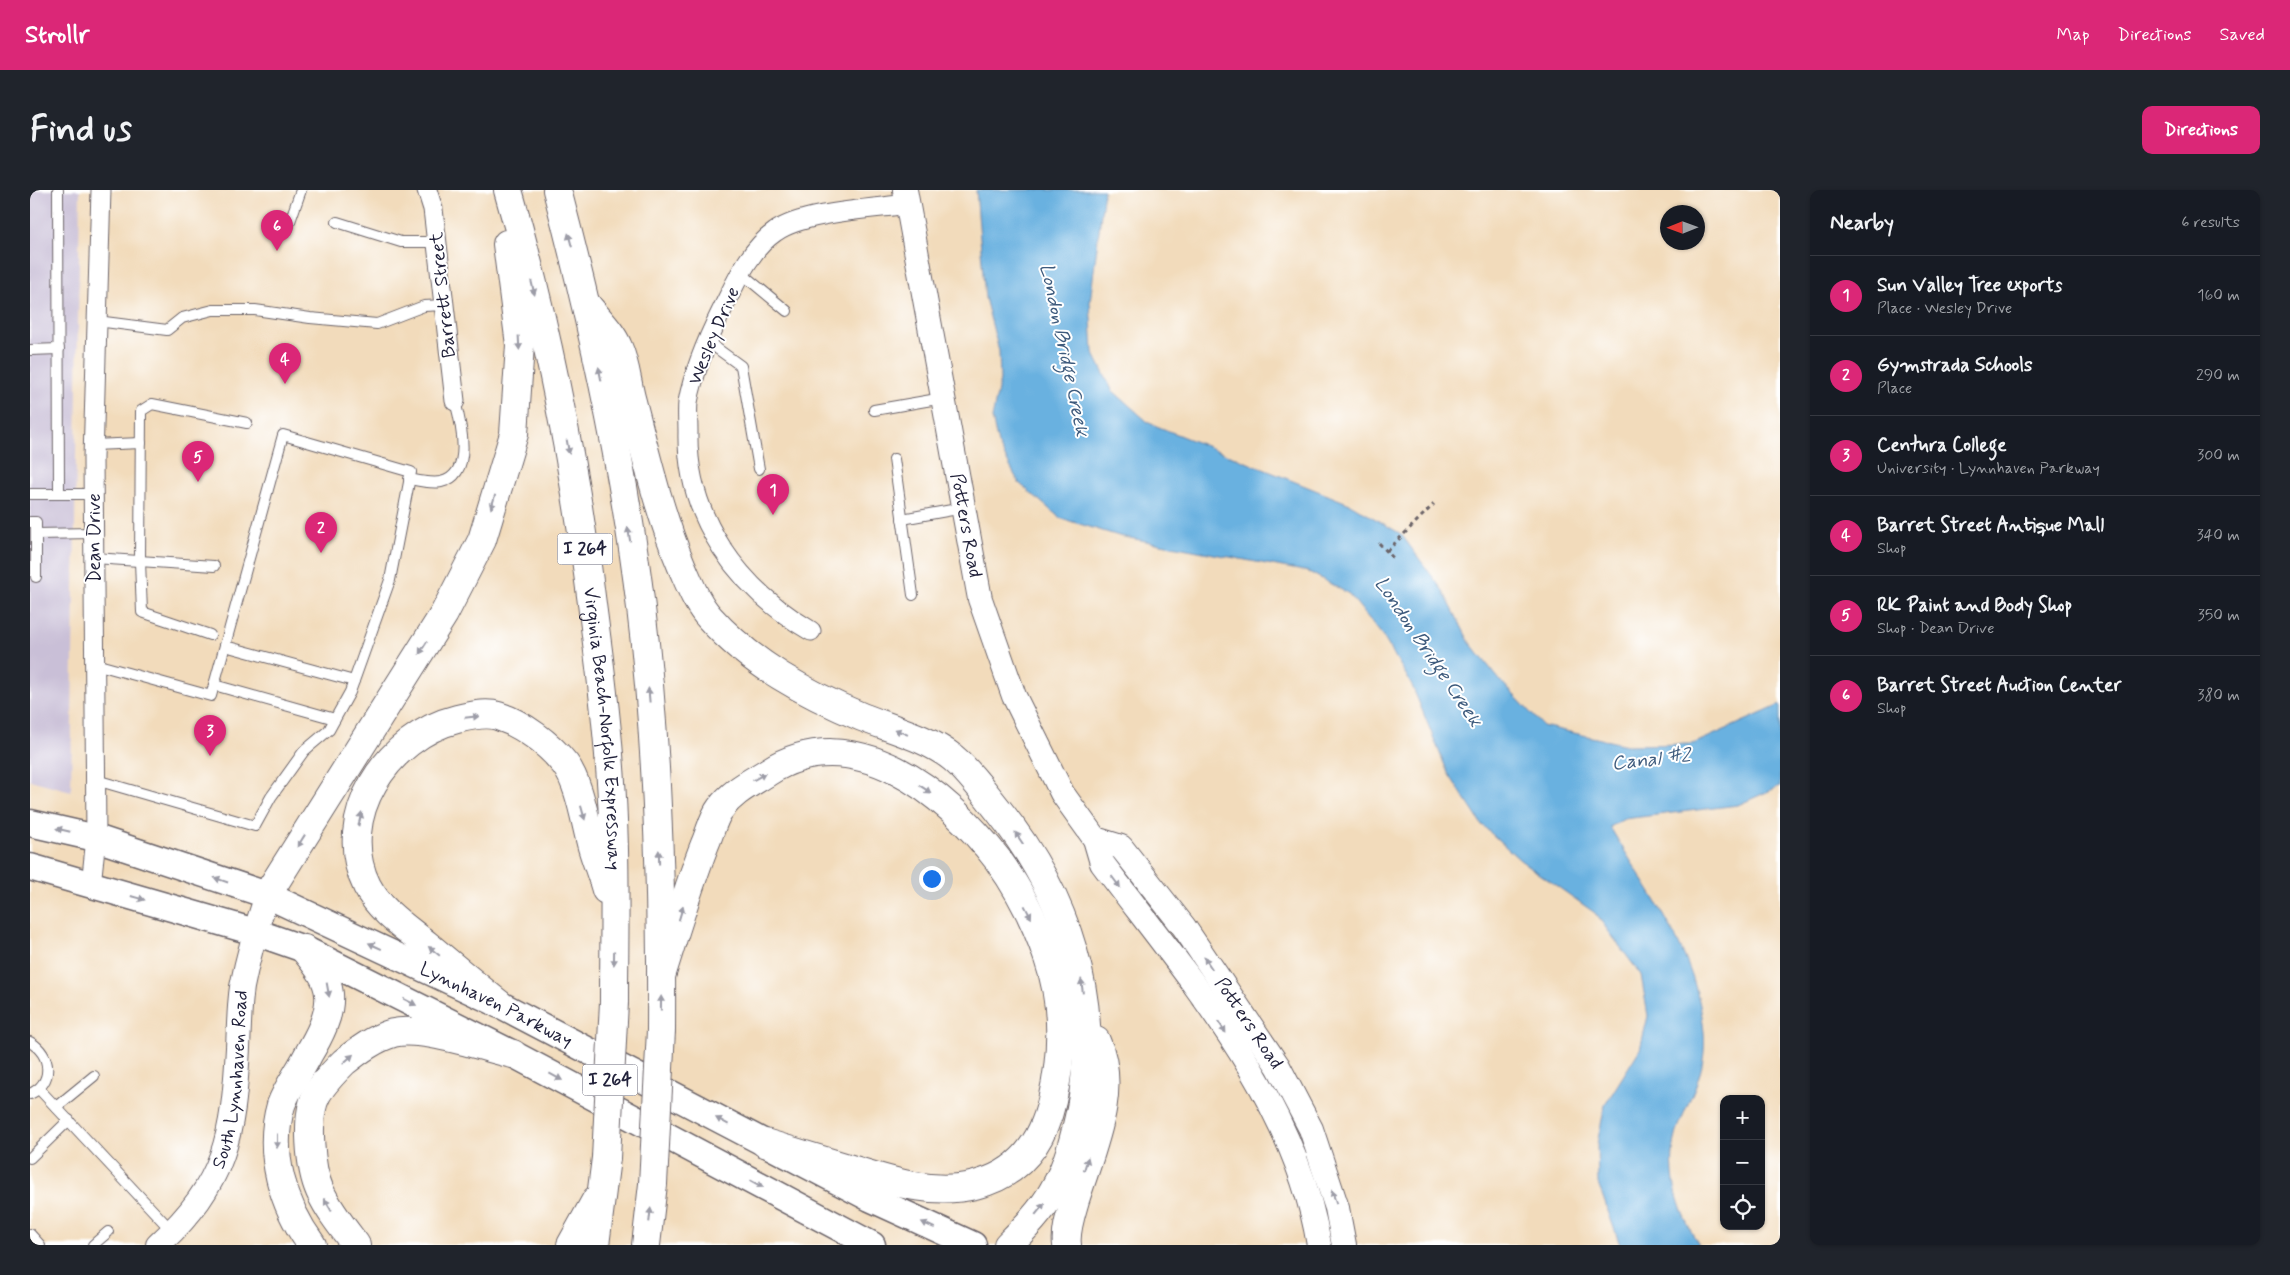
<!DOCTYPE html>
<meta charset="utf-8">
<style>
:root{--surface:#171b24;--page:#20242c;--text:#f1f3f6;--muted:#9ea1a6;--line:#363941;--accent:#db2777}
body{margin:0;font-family:Mynerve,sans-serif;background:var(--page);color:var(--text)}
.controls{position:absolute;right:15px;bottom:15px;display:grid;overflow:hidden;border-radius:10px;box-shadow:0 1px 4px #0004}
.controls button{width:45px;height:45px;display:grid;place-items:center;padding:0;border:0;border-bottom:1px solid var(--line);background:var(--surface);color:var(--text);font:25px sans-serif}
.compass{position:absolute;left:1630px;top:15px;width:45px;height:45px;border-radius:50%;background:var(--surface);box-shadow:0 1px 4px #0004;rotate:269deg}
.you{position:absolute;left:901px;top:688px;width:18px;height:18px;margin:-12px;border:4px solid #fff;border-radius:50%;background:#1a73e8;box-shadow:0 0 0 8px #1a73e833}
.badge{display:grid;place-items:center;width:32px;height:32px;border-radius:50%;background:var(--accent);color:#fff;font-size:16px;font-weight:700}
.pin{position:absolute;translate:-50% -41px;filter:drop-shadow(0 1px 2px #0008)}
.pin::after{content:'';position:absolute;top:26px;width:18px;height:15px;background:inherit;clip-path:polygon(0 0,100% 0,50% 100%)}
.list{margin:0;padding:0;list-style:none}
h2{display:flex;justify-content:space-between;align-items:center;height:65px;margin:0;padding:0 20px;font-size:21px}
h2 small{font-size:16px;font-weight:400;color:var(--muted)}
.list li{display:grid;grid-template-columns:32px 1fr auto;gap:15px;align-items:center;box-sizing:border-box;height:80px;padding:0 20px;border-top:1px solid var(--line)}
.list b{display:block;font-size:19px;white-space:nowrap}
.list p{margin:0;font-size:16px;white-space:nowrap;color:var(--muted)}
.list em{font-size:16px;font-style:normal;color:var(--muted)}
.icon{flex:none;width:28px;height:28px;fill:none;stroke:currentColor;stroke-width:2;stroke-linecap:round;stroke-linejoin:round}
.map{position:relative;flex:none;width:1750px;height:1055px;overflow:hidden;border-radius:10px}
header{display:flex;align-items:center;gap:30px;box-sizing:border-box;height:70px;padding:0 25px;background:var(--accent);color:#fff}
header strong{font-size:24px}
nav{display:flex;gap:28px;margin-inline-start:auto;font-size:18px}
.intro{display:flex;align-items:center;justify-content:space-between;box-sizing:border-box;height:120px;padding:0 30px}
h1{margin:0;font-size:35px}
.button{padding:12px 22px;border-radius:10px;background:var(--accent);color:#fff;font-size:18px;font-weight:700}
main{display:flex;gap:30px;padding:0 30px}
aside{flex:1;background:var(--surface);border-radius:10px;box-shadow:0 1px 4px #0004}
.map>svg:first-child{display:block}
</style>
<header>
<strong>Strollr</strong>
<nav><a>Map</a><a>Directions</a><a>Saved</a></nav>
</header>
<div class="intro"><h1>Find us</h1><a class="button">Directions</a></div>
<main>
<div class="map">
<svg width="1750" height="1055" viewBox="0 0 1750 1055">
<rect width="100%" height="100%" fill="#fff"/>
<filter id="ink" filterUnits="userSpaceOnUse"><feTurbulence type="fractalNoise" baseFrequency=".02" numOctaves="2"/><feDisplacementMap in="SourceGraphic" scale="10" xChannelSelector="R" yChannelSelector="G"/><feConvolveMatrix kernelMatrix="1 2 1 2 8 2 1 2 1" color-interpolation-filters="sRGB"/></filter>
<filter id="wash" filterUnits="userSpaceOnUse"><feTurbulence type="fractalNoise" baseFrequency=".0096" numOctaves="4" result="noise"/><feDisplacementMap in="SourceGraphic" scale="20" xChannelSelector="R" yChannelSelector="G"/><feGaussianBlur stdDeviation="1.12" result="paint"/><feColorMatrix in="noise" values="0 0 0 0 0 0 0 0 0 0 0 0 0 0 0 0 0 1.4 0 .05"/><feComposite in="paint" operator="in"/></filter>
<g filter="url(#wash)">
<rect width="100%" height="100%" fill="#f2dbbb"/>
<!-- industrial -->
<path fill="#c9bfd7" d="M0,0H50L41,601L0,590Z"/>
<!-- water -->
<path fill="#69b1e0" stroke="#466a8e" d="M946,0H1074L1060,112L1063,162L1082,200L1119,233L1320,314L1371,344L1413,401L1440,453L1469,489L1513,536L1597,555L1663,554L1750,515V596L1708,615L1594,629L1580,637C1619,703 1667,762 1674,842C1677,882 1662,901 1649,936C1634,978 1647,1019 1669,1055H1590L1568,993L1567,954L1575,915L1610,859L1618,826L1611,785L1565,723L1490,670L1452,635L1418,583L1381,493L1352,445L1319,404L1279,382L1089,346L1030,328L989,293L968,254L962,228L970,190L969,161L955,108Z"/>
</g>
<g filter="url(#ink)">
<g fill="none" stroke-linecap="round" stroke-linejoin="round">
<!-- service casing -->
<g stroke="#6b6368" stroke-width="12">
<g id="service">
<path d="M28,0L29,304"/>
<path d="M307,32L371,52H407"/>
<path d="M258,37L271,0"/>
<path d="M711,83L757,121"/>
<path d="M67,131L137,140L152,128L183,120H225L280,128L347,134L394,116L414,115"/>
<path d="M678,152L711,176L729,279"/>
<path d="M0,160L29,159"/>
<path d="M844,220L913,208"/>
<path d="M63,255L111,253"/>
<path d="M864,269L883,405"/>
<path d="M379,289C389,291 401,294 411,292C444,285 431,233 425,211"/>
<path d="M0,304H63"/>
<path d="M872,329L933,318"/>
<path d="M0,332H6V344L64,343"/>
<path d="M6,344V387"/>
<path d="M64,368L184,376"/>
<path d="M180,445L112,422L110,371L111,221L122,214L217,233"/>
<path d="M195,456L324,491"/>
<path d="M65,474L181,506L253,245L381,282L360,390L320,502L299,540L274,561L241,607L225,636L66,590"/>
<path d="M184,495L305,529"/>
<path d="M0,852C22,865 24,893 0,904"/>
<path d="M9,899L142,1041"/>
<path d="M26,917L64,886"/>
<path d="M0,968L39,930"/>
<path d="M0,1044L10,1055"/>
<path d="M63,1055L78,1042"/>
</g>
</g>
<!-- minor casing -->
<g stroke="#6b6368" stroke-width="21">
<g id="minor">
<path d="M397,0L403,19L425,211"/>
<path d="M781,441C709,399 656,328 658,242C658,232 657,222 658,212C664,180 678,148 692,120C706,92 719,60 745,42C772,22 843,19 878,14"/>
<path d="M61,695L66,648L63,268L71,0"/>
</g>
</g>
<!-- tertiary casing -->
<g stroke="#6b6368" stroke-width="26">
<g id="tertiary">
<path id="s1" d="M875,0L950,409L984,506L1032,603L1065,649L1072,673C1159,789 1265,908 1289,1055"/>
<path id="s2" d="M1065,649L1091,657L1154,737L1248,876L1281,939L1307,1018L1314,1055"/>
<path id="s3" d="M128,1055C196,993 203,946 208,858C209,838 209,817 212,797C218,766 227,735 237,705"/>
</g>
</g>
<!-- secondary casing -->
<g stroke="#6b6368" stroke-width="29">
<g id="secondary">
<path id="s4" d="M0,633L66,648L237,705L469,814L840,1008L943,1055"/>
<path d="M0,677L225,742L274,759L483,864L842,1055"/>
</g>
</g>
<!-- motorway casing -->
<g stroke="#6b6368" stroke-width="30">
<g id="motorway">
<path id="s5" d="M478,0C520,146 548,295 566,445C574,507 581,569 583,631C586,691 584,752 584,812"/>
<path d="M527,0C563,137 594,277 611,418C628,558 632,700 631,840"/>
<path d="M557,115C567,128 582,142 588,157C595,172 597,192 601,208C616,265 629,323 652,377C660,395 667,414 680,428C721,474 777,504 832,527C862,539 898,548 923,568C941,583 955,604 969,621C1037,706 1071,810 1051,918C1045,946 1038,976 1023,1001C1012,1021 994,1039 978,1055"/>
<path d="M237,705L414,424L452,350L484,244L490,155L477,54"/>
<path d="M274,759C285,773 297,786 299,804C301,825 288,848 278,865C270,881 257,898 251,915C237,963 253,1016 282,1055"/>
<path d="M631,786C645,742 658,697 675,654C680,643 683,628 690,619C703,601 721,593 738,582C823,527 917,603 968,670C989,699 1007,735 1018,768C1034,814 1033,864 1022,911C1012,954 989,984 945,995C900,1006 857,990 815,977C788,969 761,961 735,953"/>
<path d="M469,814C444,794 420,774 396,754C375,737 350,721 337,696C303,627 358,546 427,529C439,526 456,522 468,526C493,534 519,554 535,574C550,594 555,632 562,657C566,671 572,685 576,700"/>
<path d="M326,1055C313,1038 299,1021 290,1001C280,979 275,925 287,904C294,892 304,882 314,872C328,861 345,848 363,843C392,836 453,857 483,864"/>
<path d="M541,1055L566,1010"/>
<path d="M565,1055L576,968"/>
<path d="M616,1055L623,994"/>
<path d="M1037,1055C1035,1041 1041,1024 1045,1010C1060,961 1089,901 1066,851"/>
</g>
</g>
<!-- path -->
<g stroke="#6b6368" stroke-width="3" stroke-dasharray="4 4" stroke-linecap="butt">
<path d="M1349,353L1364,369"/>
<path d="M1357,361L1404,314"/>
</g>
<!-- service -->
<use href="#service" stroke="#fff" stroke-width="10"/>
<!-- minor -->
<use href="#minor" stroke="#fff" stroke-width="19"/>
<!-- tertiary -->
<use href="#tertiary" stroke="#fff" stroke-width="24"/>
<!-- secondary -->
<use href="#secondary" stroke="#fff" stroke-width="26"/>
<!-- motorway -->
<use href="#motorway" stroke="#fff" stroke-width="28"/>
<!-- motorway-bridge casing -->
<g stroke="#6b6368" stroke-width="30" stroke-linecap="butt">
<g id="motorway-bridge">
<path d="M576,968L584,812"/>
<path d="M623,994L631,840"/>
</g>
</g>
<!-- motorway-bridge -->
<use href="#motorway-bridge" stroke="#fff" stroke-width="28"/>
</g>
<!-- one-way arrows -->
<defs><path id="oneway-solid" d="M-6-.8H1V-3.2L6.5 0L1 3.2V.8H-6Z" transform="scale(1.25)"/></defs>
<g fill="#9c9ca7">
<use href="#oneway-solid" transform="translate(540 50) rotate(-105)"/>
<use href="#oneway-solid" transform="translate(503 98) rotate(76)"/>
<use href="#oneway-solid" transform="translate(489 153) rotate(87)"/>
<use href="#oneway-solid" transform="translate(570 184) rotate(-101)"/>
<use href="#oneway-solid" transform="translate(538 257) rotate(80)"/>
<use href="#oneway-solid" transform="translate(463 312) rotate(107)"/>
<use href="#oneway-solid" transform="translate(599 344) rotate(-99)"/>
<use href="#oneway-solid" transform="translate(393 458) rotate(122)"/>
<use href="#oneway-solid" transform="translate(619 505) rotate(-95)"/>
<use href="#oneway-solid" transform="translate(442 527) rotate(-6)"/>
<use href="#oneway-solid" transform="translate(871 542) rotate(-158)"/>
<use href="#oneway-solid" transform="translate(729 587) rotate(-30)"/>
<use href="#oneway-solid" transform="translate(895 599) rotate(34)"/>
<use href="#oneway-solid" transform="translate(553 623) rotate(74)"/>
<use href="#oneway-solid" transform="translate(330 629) rotate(-77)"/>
<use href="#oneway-solid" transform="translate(33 640) rotate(-167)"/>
<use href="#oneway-solid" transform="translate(989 648) rotate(-124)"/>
<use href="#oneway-solid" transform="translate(271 651) rotate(122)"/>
<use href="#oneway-solid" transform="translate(629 667) rotate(-91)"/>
<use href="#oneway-solid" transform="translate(191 690) rotate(-161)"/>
<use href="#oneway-solid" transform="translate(1086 692) rotate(53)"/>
<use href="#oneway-solid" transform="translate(108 708) rotate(16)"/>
<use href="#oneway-solid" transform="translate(998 722) rotate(62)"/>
<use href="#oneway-solid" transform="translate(651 723) rotate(-73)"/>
<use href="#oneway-solid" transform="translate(345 756) rotate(-155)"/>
<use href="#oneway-solid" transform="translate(404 761) rotate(-141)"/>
<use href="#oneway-solid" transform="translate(584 768) rotate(91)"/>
<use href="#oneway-solid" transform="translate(1178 773) rotate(-124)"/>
<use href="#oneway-solid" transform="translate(1052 796) rotate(-97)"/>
<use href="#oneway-solid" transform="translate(298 800) rotate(80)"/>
<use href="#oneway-solid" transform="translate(380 812) rotate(27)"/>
<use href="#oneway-solid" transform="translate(631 813) rotate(-89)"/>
<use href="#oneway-solid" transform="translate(1192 837) rotate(57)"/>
<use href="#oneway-solid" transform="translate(318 869) rotate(-41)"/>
<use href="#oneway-solid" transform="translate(526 887) rotate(28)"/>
<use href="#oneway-solid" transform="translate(692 931) rotate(-152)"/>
<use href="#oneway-solid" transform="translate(247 951) rotate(90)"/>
<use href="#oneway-solid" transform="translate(1056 974) rotate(-73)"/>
<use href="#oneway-solid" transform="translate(727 994) rotate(28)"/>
<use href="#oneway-solid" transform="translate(1304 1007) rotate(-108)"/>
<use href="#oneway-solid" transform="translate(298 1015) rotate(-120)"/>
<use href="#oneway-solid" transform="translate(1010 1019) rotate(-51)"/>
<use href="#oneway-solid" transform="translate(620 1025) rotate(-84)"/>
<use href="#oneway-solid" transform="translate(898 1035) rotate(-155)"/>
</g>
</g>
<g text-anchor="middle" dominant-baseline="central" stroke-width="4" stroke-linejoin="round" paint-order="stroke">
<!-- shield labels -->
<g fill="#fff" stroke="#646476" stroke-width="1">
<rect x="527.5" y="343.5" width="55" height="31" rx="4"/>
<rect x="552.5" y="874.5" width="55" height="31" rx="4"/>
</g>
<g font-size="18" font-weight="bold" fill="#22223b">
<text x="555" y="359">I 264</text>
<text x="580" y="890">I 264</text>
</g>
<!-- street labels -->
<g font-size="19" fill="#22223b" stroke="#fff">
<text transform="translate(413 105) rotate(-96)">Barrett Street</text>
<text transform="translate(684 146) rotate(-67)">Wesley Drive</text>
<text stroke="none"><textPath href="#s1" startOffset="341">Potters Road</textPath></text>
<text transform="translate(64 348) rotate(-90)">Dean Drive</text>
<text stroke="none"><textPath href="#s5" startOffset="548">Virginia Beach-Norfolk Expressway</textPath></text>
<text stroke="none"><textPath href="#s4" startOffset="502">Lynnhaven Parkway</textPath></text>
<text stroke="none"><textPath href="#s2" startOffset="245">Potters Road</textPath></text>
<text stroke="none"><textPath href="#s3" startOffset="188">South Lynnhaven Road</textPath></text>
</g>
<!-- water labels -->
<g font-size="20" font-style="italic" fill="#3e5b7d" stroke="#fff">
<text transform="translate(1034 160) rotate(78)">London Bridge Creek</text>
<text transform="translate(1398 462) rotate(56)">London Bridge Creek</text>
<text transform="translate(1621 570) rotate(-6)">Canal #2</text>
</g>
</g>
</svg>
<div class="controls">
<button>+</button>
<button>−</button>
<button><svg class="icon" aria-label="locate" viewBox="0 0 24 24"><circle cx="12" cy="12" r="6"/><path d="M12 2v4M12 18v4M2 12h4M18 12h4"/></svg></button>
</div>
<svg class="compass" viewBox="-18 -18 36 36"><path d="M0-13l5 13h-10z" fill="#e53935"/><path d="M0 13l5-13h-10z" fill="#9ea1a6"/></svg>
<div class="you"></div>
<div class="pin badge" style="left:743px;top:325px">1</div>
<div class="pin badge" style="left:291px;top:363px">2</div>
<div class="pin badge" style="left:180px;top:566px">3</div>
<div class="pin badge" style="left:255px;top:194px">4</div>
<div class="pin badge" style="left:168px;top:292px">5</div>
<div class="pin badge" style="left:247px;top:61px">6</div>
</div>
<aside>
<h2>Nearby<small>6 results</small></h2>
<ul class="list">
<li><span class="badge">1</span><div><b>Sun Valley Tree exports</b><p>Place · Wesley Drive</p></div><em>160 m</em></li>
<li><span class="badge">2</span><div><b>Gymstrada Schools</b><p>Place</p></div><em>290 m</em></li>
<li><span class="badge">3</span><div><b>Centura College</b><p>University · Lynnhaven Parkway</p></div><em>300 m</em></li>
<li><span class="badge">4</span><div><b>Barret Street Antique Mall</b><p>Shop</p></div><em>340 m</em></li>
<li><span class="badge">5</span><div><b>RK Paint and Body Shop</b><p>Shop · Dean Drive</p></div><em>350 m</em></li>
<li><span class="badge">6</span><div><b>Barret Street Auction Center</b><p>Shop</p></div><em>380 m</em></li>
</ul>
</aside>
</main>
